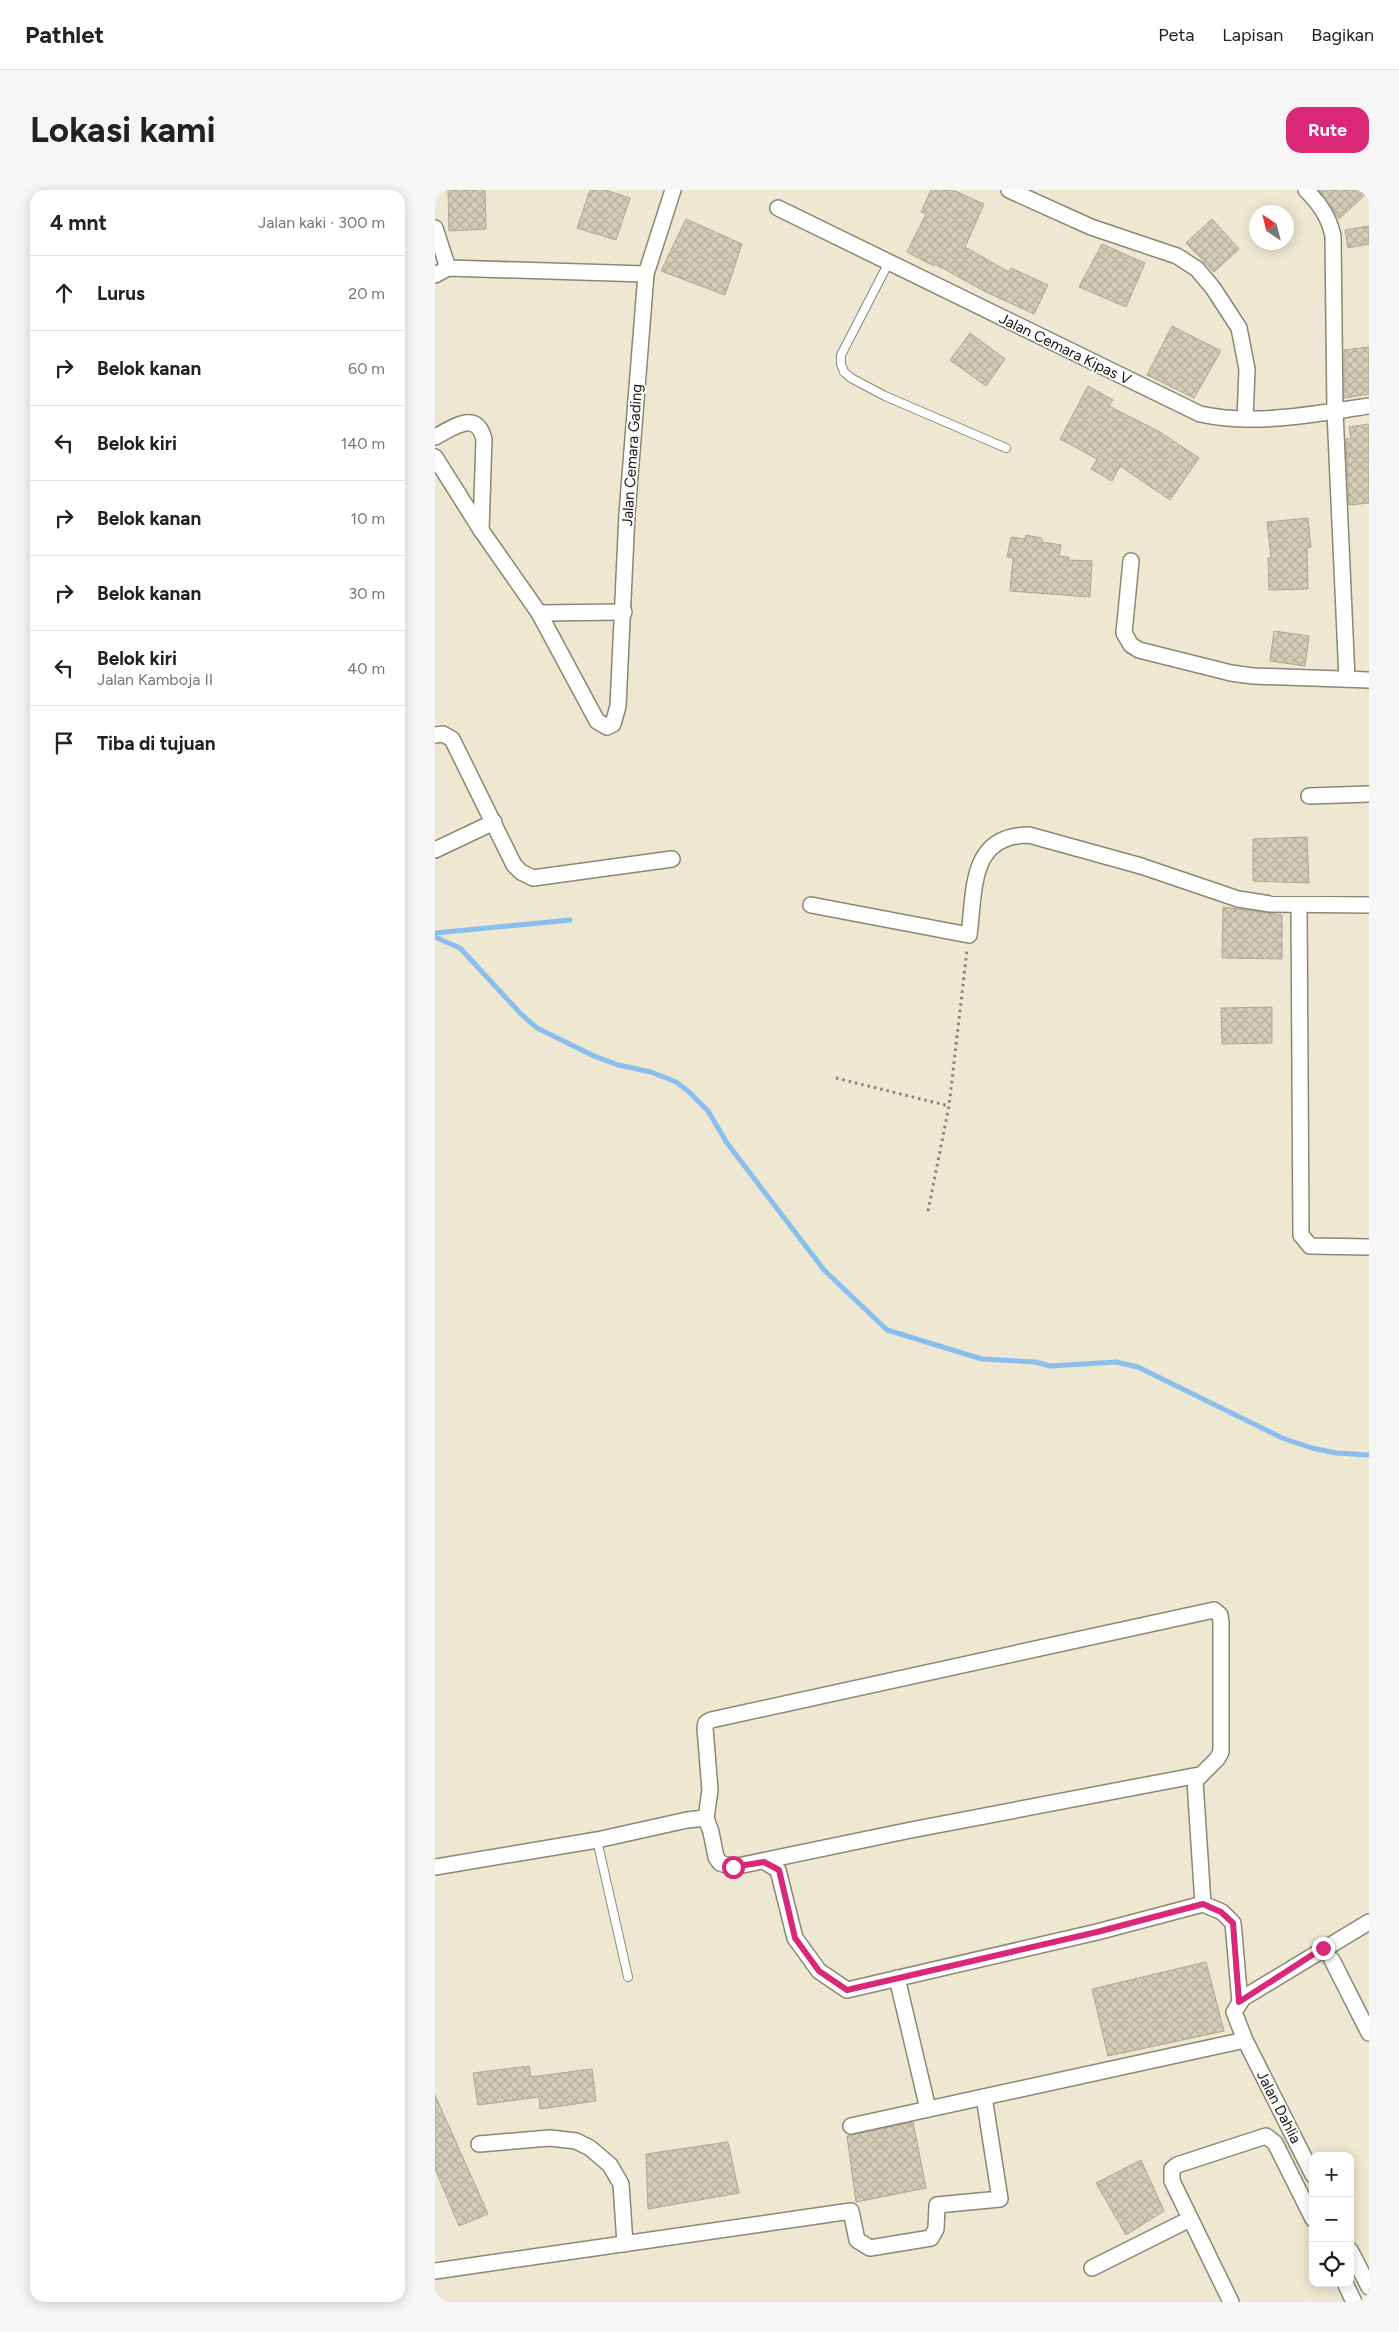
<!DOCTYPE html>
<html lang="id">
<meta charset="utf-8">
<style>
:root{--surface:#fff;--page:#f6f6f6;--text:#222;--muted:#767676;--line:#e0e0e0;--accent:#db2777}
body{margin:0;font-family:Figtree,sans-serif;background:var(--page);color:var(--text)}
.controls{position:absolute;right:15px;bottom:15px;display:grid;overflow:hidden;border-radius:10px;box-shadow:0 2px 12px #0003}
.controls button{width:45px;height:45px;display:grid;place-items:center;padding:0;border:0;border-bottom:1px solid var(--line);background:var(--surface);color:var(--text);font:25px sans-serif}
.compass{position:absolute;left:814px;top:15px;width:45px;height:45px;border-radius:50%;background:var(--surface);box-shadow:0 2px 12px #0003;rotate:325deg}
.stop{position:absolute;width:15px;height:15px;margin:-11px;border:4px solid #db2777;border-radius:50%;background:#fff}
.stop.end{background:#db2777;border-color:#fff;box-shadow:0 1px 5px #0008}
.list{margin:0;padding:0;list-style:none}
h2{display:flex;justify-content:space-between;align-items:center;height:65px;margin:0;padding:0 20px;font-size:21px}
h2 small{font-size:16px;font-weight:400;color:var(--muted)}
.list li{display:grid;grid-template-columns:32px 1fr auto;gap:15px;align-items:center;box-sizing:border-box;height:75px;padding:0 20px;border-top:1px solid var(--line)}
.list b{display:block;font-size:19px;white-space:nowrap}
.list p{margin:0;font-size:16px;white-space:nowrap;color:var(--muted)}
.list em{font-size:16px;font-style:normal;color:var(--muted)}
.icon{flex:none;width:28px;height:28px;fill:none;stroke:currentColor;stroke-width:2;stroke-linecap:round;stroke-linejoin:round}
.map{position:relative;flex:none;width:934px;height:2112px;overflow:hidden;border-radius:15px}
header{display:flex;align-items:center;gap:30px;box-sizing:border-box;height:70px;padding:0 25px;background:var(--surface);border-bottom:1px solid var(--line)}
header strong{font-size:24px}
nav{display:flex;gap:28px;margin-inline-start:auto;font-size:18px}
.intro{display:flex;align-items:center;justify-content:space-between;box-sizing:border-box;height:120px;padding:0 30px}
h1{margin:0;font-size:35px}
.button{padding:12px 22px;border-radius:15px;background:var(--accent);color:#fff;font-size:18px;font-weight:700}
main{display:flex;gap:30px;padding:0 30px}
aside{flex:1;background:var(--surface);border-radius:15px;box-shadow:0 2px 12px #0003}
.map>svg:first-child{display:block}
</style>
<header>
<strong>Pathlet</strong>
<nav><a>Peta</a><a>Lapisan</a><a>Bagikan</a></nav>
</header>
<div class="intro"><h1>Lokasi kami</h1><a class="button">Rute</a></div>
<main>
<aside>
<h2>4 mnt<small>Jalan kaki · 300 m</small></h2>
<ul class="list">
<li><svg class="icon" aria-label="ahead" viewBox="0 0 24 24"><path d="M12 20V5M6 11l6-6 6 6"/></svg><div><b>Lurus</b></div><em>20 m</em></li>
<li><svg class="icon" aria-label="right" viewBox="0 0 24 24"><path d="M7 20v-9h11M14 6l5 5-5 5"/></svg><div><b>Belok kanan</b></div><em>60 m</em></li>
<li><svg class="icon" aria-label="left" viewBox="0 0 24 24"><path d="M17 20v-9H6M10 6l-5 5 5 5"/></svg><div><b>Belok kiri</b></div><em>140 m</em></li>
<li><svg class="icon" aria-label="right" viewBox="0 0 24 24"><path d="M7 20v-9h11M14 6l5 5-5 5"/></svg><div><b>Belok kanan</b></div><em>10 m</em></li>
<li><svg class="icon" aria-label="right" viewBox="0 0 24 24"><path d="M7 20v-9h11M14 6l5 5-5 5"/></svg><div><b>Belok kanan</b></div><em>30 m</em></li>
<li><svg class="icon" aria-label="left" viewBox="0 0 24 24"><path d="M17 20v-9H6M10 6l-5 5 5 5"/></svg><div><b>Belok kiri</b><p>Jalan Kamboja II</p></div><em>40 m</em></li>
<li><svg class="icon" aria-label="arrive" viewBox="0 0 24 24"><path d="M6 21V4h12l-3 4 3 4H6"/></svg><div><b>Tiba di tujuan</b></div></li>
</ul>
</aside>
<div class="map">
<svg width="934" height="2112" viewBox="0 0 934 2112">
<defs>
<pattern id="building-cross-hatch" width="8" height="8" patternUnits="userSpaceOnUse" patternTransform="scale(1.25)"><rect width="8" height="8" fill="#d3cdb8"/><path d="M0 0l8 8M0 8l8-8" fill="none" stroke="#b4af9d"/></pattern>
</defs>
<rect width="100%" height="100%" fill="#eee8d2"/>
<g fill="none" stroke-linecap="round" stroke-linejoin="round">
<!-- stream -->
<g stroke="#8abeed" stroke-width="5">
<path d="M0,743L135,730"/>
<path d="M0,747L25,758L86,824L102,838L159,866L183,875L216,882L241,892L253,901L273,921L292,953L389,1080L452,1140L547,1169L600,1172L615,1176L681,1172L703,1177L847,1248L877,1258L901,1263L934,1265"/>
</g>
</g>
<!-- building -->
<g fill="url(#building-cross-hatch)" stroke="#aea893">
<path d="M13,0H50L51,39L14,41Z"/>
<path d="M155,0H170L195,8L181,50L142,38Z"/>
<path d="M496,0H518L549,14L530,57L574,82L576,78L613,95L599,124L551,102L500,74L499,76L472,62L491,24L486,22Z"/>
<path d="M884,0H934V1L904,29Z"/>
<path d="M251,29L307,54L290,105L226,81Z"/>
<path d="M777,29L804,59L779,82L751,53Z"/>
<path d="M934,36V54L913,58L910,40Z"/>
<path d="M667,54L710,73L691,117L644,97Z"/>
<path d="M737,136L786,161L759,208L712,185Z"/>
<path d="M535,143L570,169L551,196L515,170Z"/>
<path d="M934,157V204L909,208V160Z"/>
<path d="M653,196L678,210L674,216L725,242L764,268L735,310L685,276L677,291L656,279L662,269L625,249Z"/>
<path d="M934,234V313L914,315L911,249L916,248L914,237Z"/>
<path d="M873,328L876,357L872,358L873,399L834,400L833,368H836L832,332Z"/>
<path d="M591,345L607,348V352L626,355L624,366L634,367L633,370L657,371L655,407L575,401L578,368L572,367L576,347L590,349Z"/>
<path d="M839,441L874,446L870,476L835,471Z"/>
<path d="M872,647L874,693L818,691V649Z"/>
<path d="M788,717L847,725V769L787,768Z"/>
<path d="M837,817V853L787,854L786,818Z"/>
<path d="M771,1772L789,1841L673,1866L657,1799Z"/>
<path d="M94,1876L96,1887L157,1879L161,1911L105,1919L104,1907L43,1915L38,1883Z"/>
<path d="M0,1905L53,2024L24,2036L0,1979Z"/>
<path d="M478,1932L491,1998L421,2012L412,1946Z"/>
<path d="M293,1952L304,2003L213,2019L211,1964Z"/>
<path d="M706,1970L729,2021L691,2045L661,1993Z"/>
</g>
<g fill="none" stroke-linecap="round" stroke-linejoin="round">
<!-- lane casing -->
<g stroke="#8c8672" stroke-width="10">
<g id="lane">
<path d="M454,72L406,165V174L409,182L416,188L450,206L571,258"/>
<path d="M162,1650L193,1787"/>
</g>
</g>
<!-- street casing -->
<g stroke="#8c8672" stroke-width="18">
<g id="street">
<path d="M574,0L656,37L742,66L762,79L778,98L804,138L812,179L810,229"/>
<path d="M871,0C885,14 894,27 898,46L900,221L912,489"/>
<path d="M343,18L765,224C821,236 878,224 934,216"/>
<path d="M0,38L13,78"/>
<path d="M0,85L13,78L211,84"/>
<path d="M0,247C18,238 41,219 49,249L46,340"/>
<path d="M0,267L46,340L104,423L162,531L172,537L178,534L183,516L192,324L211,84L238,0"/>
<path d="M696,371L689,443L696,455L704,460L796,483L818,486L934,490"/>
<path d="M104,423L189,422"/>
<path d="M0,545L8,544L17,549L79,675L86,682L98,688L237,669"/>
<path d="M874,606L934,604"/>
<path d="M0,660L59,632"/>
<path d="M376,715L534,745C540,700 534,645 594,645L706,676L803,709L835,714L934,715"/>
<path d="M864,716L866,1045L875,1056L934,1057"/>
<path d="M764,1585L476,1640L298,1677L285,1673L281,1667L276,1642L271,1628L275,1600L270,1538L271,1533L276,1530L779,1420L785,1425L786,1432V1562L782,1569L760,1591L768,1714"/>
<path d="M329,1671L343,1680L360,1748L384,1781L412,1800L662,1742L768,1714L787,1722L798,1733L805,1812"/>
<path d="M0,1677L162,1650L252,1630L271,1628"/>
<path d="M897,1770L934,1843"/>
<path d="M462,1788L493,1919"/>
<path d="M416,1936L810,1850"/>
<path d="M44,1954L115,1948L141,1951L155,1958L175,1975L186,1994L190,2054"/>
<path d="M878,1985L810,1850L799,1822L808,1808L934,1732"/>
<path d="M915,2060L934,2097"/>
<path d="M657,2078L755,2029"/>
<path d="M0,2081L416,2021L422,2050L435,2058L496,2048L501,2039L502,2015L565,2009L549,1907"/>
<path d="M910,2093L919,2112"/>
<path d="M796,2112L737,1991V1979L742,1975L831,1946L840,1953L878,2029"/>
</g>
</g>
<!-- path -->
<g stroke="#878374" stroke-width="3" stroke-dasharray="2.5 4" stroke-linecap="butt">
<path d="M401,888L514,916"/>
<path d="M493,1021L514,916L532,760"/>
</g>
<!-- lane -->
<use href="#lane" stroke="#fff" stroke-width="8"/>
<!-- street -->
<use href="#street" stroke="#fff" stroke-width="15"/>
</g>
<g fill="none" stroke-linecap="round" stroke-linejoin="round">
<!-- route -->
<path stroke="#db2777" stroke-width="6" d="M298,1677L329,1672L344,1680L360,1748L384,1781L412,1800L662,1742L768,1714L786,1722L798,1733L804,1812L888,1758"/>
</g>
<g text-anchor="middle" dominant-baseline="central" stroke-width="4" stroke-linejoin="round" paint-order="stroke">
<!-- street labels -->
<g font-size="15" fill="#18150e" stroke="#fff">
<text transform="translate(630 159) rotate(26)">Jalan Cemara Kipas V</text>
<text transform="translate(197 265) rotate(-86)">Jalan Cemara Gading</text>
<text transform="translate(844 1917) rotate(63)">Jalan Dahlia</text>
</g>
</g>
</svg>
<div class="controls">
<button>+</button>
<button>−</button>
<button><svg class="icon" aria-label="locate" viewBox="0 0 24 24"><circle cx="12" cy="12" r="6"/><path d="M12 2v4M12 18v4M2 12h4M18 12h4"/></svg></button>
</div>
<svg class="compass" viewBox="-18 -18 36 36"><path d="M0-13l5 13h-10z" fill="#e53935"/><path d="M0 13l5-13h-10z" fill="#767676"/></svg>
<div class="stop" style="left:298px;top:1677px"></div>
<div class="stop end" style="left:888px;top:1758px"></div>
</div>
</main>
